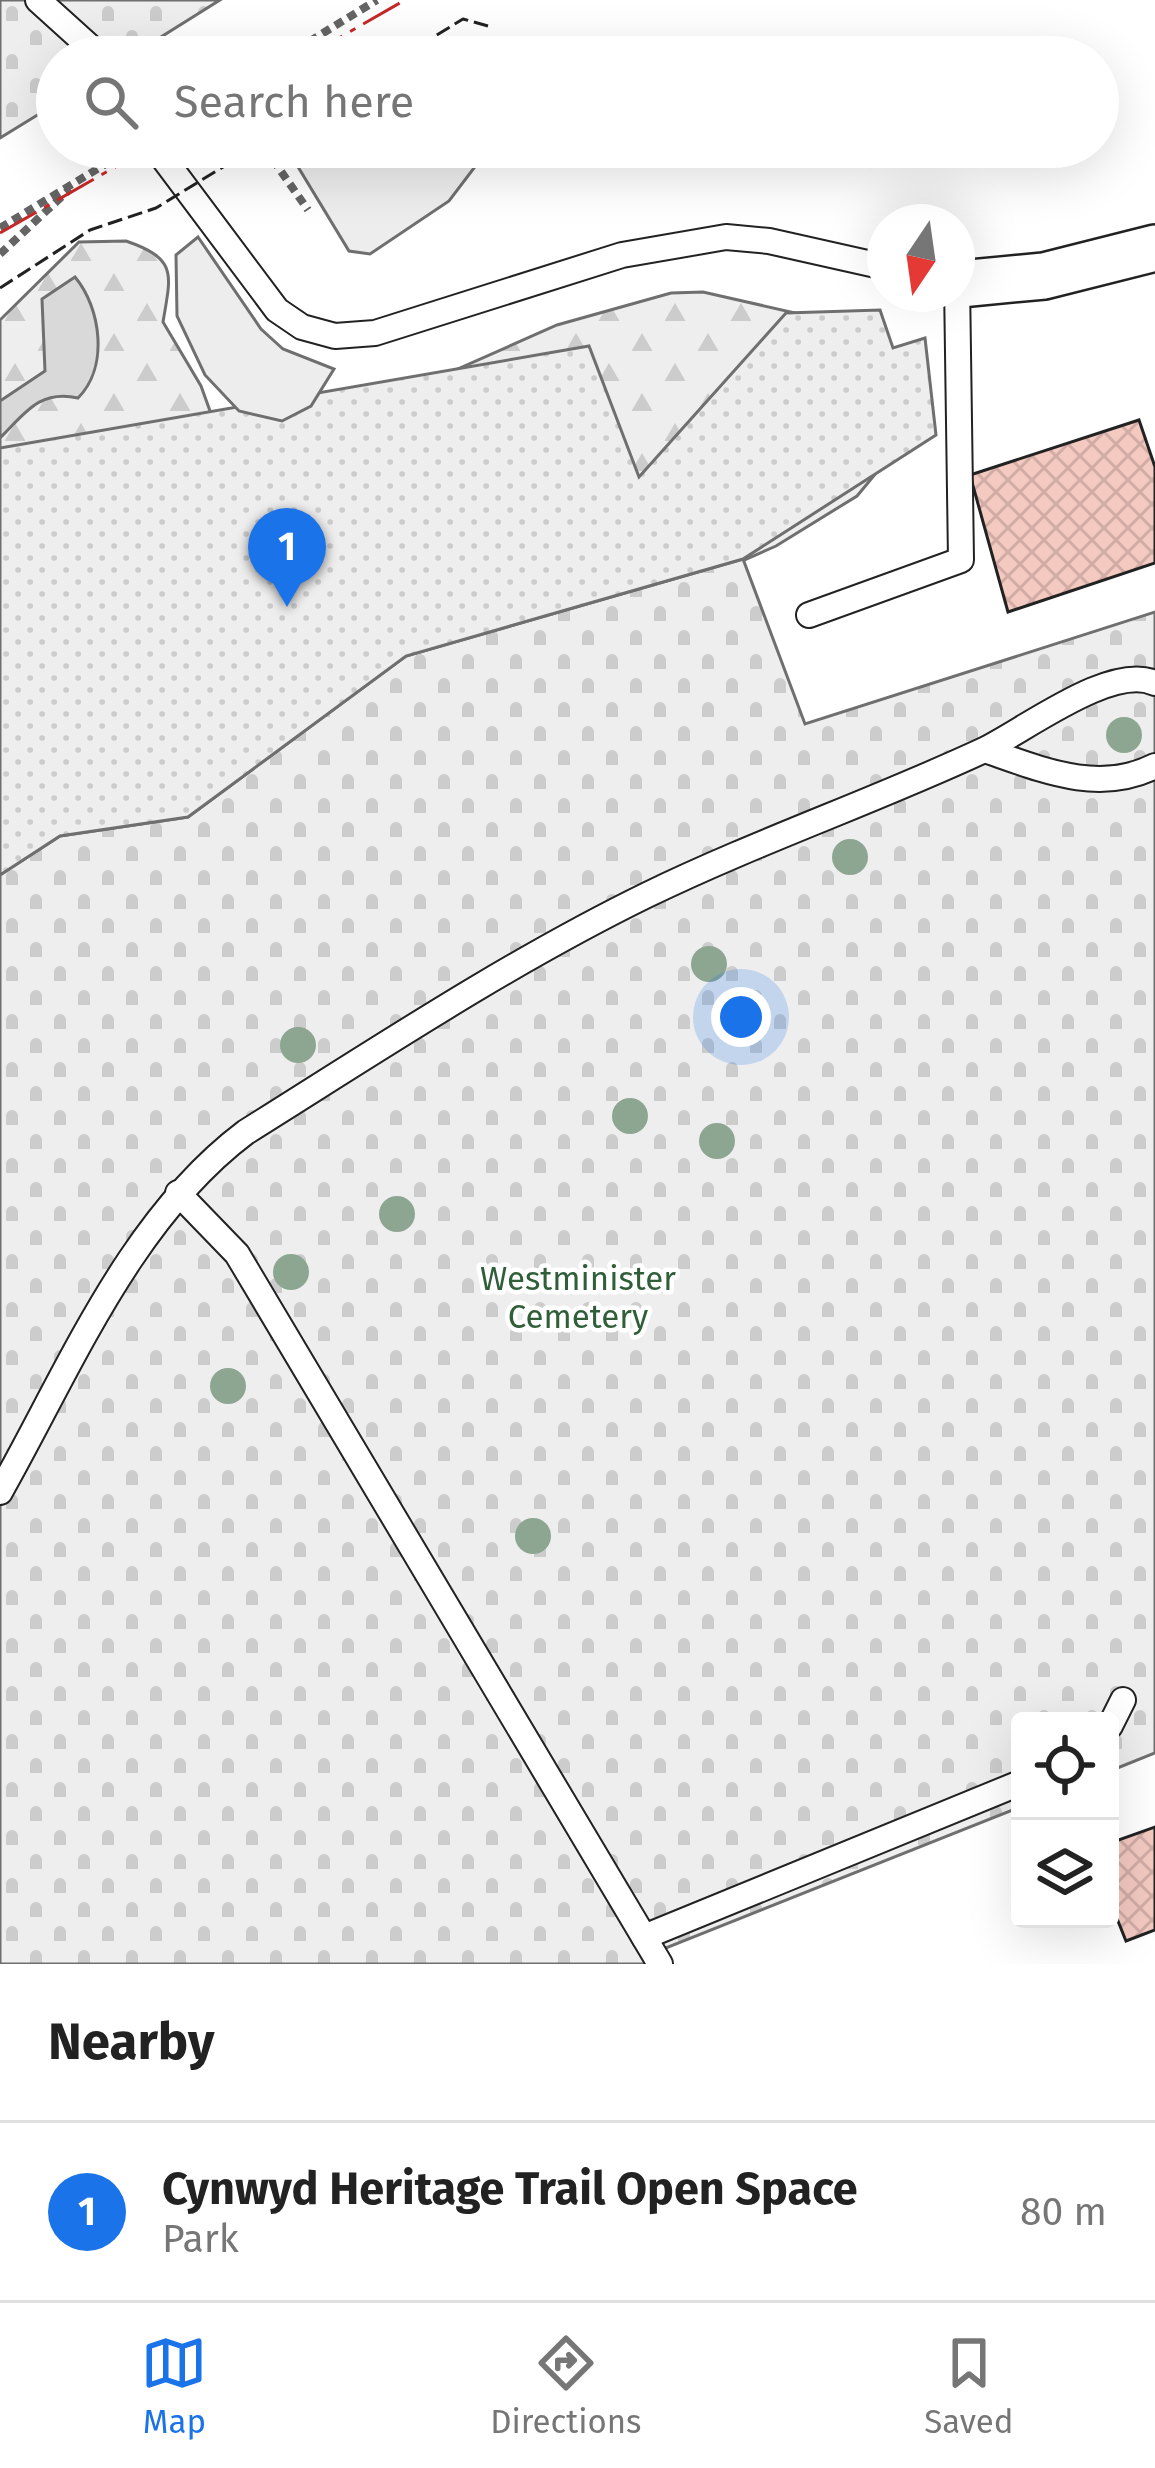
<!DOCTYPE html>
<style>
:root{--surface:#fff;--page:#f2f2f2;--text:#222;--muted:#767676;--line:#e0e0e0;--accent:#1a73e8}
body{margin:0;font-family:"Fira Sans",sans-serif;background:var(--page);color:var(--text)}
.controls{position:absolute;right:36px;bottom:36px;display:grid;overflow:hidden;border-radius:12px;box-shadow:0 12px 48px #0002}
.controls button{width:108px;height:108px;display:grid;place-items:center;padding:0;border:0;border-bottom:3px solid var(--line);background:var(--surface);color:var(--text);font:60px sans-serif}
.compass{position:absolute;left:867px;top:204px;width:108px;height:108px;border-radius:50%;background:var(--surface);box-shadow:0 12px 48px #0002;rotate:193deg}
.you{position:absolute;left:741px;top:1017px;width:42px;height:42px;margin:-30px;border:9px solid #fff;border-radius:50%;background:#1a73e8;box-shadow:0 0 0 18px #1a73e833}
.badge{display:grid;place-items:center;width:78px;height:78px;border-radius:50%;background:var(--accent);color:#fff;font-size:39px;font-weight:700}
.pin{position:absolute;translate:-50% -99px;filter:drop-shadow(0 3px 6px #0008)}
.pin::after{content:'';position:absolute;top:63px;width:42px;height:36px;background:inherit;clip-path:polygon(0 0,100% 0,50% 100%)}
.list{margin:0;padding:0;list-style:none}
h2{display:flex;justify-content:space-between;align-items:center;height:156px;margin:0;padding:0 48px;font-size:51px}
h2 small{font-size:39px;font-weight:400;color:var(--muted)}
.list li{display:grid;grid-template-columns:78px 1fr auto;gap:36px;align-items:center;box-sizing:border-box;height:180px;padding:0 48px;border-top:3px solid var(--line)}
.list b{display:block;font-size:45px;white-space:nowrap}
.list p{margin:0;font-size:39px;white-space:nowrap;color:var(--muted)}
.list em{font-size:39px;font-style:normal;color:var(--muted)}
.icon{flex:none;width:66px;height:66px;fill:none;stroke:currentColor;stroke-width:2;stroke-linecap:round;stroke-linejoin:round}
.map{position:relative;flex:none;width:1155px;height:1964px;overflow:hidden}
.search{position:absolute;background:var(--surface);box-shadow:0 12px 48px #0002;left:36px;right:36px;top:36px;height:132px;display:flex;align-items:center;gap:30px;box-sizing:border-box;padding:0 42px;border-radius:66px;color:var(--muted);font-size:45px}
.sheet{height:336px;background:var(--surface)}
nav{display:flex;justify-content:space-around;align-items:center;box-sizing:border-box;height:168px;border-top:3px solid var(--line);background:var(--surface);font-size:33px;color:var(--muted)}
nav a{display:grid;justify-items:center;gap:6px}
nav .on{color:var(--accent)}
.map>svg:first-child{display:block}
</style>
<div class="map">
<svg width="1155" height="1964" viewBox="0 0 1155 1964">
<defs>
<pattern id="forest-firs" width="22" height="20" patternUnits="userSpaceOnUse" patternTransform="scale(3)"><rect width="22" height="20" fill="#eee"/><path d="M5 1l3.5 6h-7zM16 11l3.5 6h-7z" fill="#ccc"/></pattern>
<pattern id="cemetery-stones" width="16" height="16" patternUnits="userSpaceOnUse" patternTransform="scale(3)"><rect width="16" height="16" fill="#eee"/><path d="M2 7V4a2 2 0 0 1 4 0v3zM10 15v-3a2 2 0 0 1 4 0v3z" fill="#ccc"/></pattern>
<pattern id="park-dots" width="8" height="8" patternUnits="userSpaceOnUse" patternTransform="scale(3)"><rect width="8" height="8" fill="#eee"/><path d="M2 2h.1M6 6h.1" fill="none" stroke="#ccc" stroke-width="1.8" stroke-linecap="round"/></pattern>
<pattern id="building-cross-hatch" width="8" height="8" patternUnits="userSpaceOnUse" patternTransform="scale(3)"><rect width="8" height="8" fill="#f3c9c0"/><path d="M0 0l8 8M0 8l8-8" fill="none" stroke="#d0aca5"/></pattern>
</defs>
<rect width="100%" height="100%" fill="#fff"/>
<!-- forest -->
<path fill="url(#forest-firs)" stroke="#6f6f6f" stroke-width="3" d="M126,241C178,259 171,274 163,322L201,386L214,422L444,375L557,325L671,293L703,292L826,320L877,472L857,496L776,546L719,571L566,603L482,672L365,742L0,907V320L79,242Z"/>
<!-- cemetery -->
<g fill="url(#cemetery-stones)" stroke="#6f6f6f" stroke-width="3">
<path d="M0,0H220L129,57H57V103L0,138Z"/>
<path d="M743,559L805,724L1155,612V1753L1110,1771V1721H1020V1807L648,1955L652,1964H0V875L60,836L188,817L406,656Z"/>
</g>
<!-- park -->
<path fill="url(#park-dots)" stroke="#6f6f6f" stroke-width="3" d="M880,310L893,348L925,338L936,435L743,559L406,656L188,817L60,836L0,875V448L589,346L639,477L786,313Z"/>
<!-- parking -->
<g fill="#ededed" stroke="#6f6f6f" stroke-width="3">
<path d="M286,147H490L449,201L370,254L349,251Z"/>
<path d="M198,237L261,329L283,349L334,369L311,406L282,421L239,411L205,375L177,316L176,255Z"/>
</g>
<!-- water -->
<path fill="#d9d9d9" stroke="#6f6f6f" stroke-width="3" d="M75,277C101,308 109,367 78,398C40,389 25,413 0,438V401L45,371L42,299Z"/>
<!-- building -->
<g fill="url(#building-cross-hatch)" stroke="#222" stroke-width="3">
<path d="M1139,420L1155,467V563L1008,612L970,475Z"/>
<path d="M1155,1827V1930L1126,1941L1110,1901V1843Z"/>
</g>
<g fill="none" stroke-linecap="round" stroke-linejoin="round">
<!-- lane casing -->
<g stroke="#222" stroke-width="28">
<g id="lane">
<path d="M38,0L101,57"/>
<path d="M155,147L277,310L302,327L335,336L375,333L622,255L726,237L769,241L885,267"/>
<path d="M809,615L961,560L957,283"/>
<path d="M985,750C1040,769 1099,795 1155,766"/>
<path d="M178,1193L237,1254L660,1964"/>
<path d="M0,1492C70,1368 130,1219 246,1132C377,1050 508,963 647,895C756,842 872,802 982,751C1024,731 1111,663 1155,683"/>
<path d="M1110,1726L1123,1700"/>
<path d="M644,1937L1020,1783"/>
</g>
</g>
<!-- street casing -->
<g stroke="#222" stroke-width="50">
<path id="street" d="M960,284L1044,276L1155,248"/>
</g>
<!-- path -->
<g stroke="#646464" stroke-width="8" stroke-dasharray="9 6" stroke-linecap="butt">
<path d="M284,57L377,0"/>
<path d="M264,147L308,210"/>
<path d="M0,228L122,154"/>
<path d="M0,254L70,189"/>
</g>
<!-- lane -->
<use href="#lane" stroke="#fff" stroke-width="24"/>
<!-- street -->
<use href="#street" stroke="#fff" stroke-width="45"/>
<!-- fence -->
<g stroke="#222" stroke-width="3" stroke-dasharray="15 6" stroke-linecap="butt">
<path d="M401,57L463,19L488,26"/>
<path d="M0,288L90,230L156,208L249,151"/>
</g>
<!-- power -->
<g stroke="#c62828" stroke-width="3" stroke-dasharray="42 9 6 9" stroke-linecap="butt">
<path d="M306,57L405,0"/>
<path d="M0,233L150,147"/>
</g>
</g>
<!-- trees -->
<g fill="#8da692">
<circle cx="1124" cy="735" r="18"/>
<circle cx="850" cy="857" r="18"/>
<circle cx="709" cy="964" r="18"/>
<circle cx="298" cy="1045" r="18"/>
<circle cx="630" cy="1116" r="18"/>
<circle cx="717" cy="1141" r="18"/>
<circle cx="397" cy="1214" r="18"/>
<circle cx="291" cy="1272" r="18"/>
<circle cx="228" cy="1386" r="18"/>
<circle cx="533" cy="1536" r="18"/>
</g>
<g text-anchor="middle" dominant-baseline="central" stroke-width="9" stroke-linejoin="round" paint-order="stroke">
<!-- park labels -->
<g font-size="33" fill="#2f5e38" stroke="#fff">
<text x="578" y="1279">Westminister<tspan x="578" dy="38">Cemetery</tspan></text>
</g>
</g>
</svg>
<div class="controls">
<button><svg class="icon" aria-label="locate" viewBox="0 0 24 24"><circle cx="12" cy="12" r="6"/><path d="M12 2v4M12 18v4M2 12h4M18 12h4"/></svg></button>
<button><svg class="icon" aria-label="layers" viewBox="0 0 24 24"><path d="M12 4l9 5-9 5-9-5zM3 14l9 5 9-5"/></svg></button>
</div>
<svg class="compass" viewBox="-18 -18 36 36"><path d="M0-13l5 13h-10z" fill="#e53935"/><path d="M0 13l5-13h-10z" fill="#767676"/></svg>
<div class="you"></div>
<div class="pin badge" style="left:287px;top:607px">1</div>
<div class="search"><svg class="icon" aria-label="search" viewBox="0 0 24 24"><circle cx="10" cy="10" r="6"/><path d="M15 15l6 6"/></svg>Search here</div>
</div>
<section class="sheet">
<h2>Nearby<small></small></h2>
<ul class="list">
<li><span class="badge">1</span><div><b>Cynwyd Heritage Trail Open Space</b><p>Park</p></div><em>80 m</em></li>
</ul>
</section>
<nav>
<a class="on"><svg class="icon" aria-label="map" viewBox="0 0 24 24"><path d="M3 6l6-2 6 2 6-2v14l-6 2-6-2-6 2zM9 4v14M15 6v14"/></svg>Map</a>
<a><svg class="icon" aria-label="directions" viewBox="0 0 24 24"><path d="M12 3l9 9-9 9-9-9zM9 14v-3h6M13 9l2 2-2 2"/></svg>Directions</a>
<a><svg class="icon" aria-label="saved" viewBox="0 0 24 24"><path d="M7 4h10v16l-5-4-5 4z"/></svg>Saved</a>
</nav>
